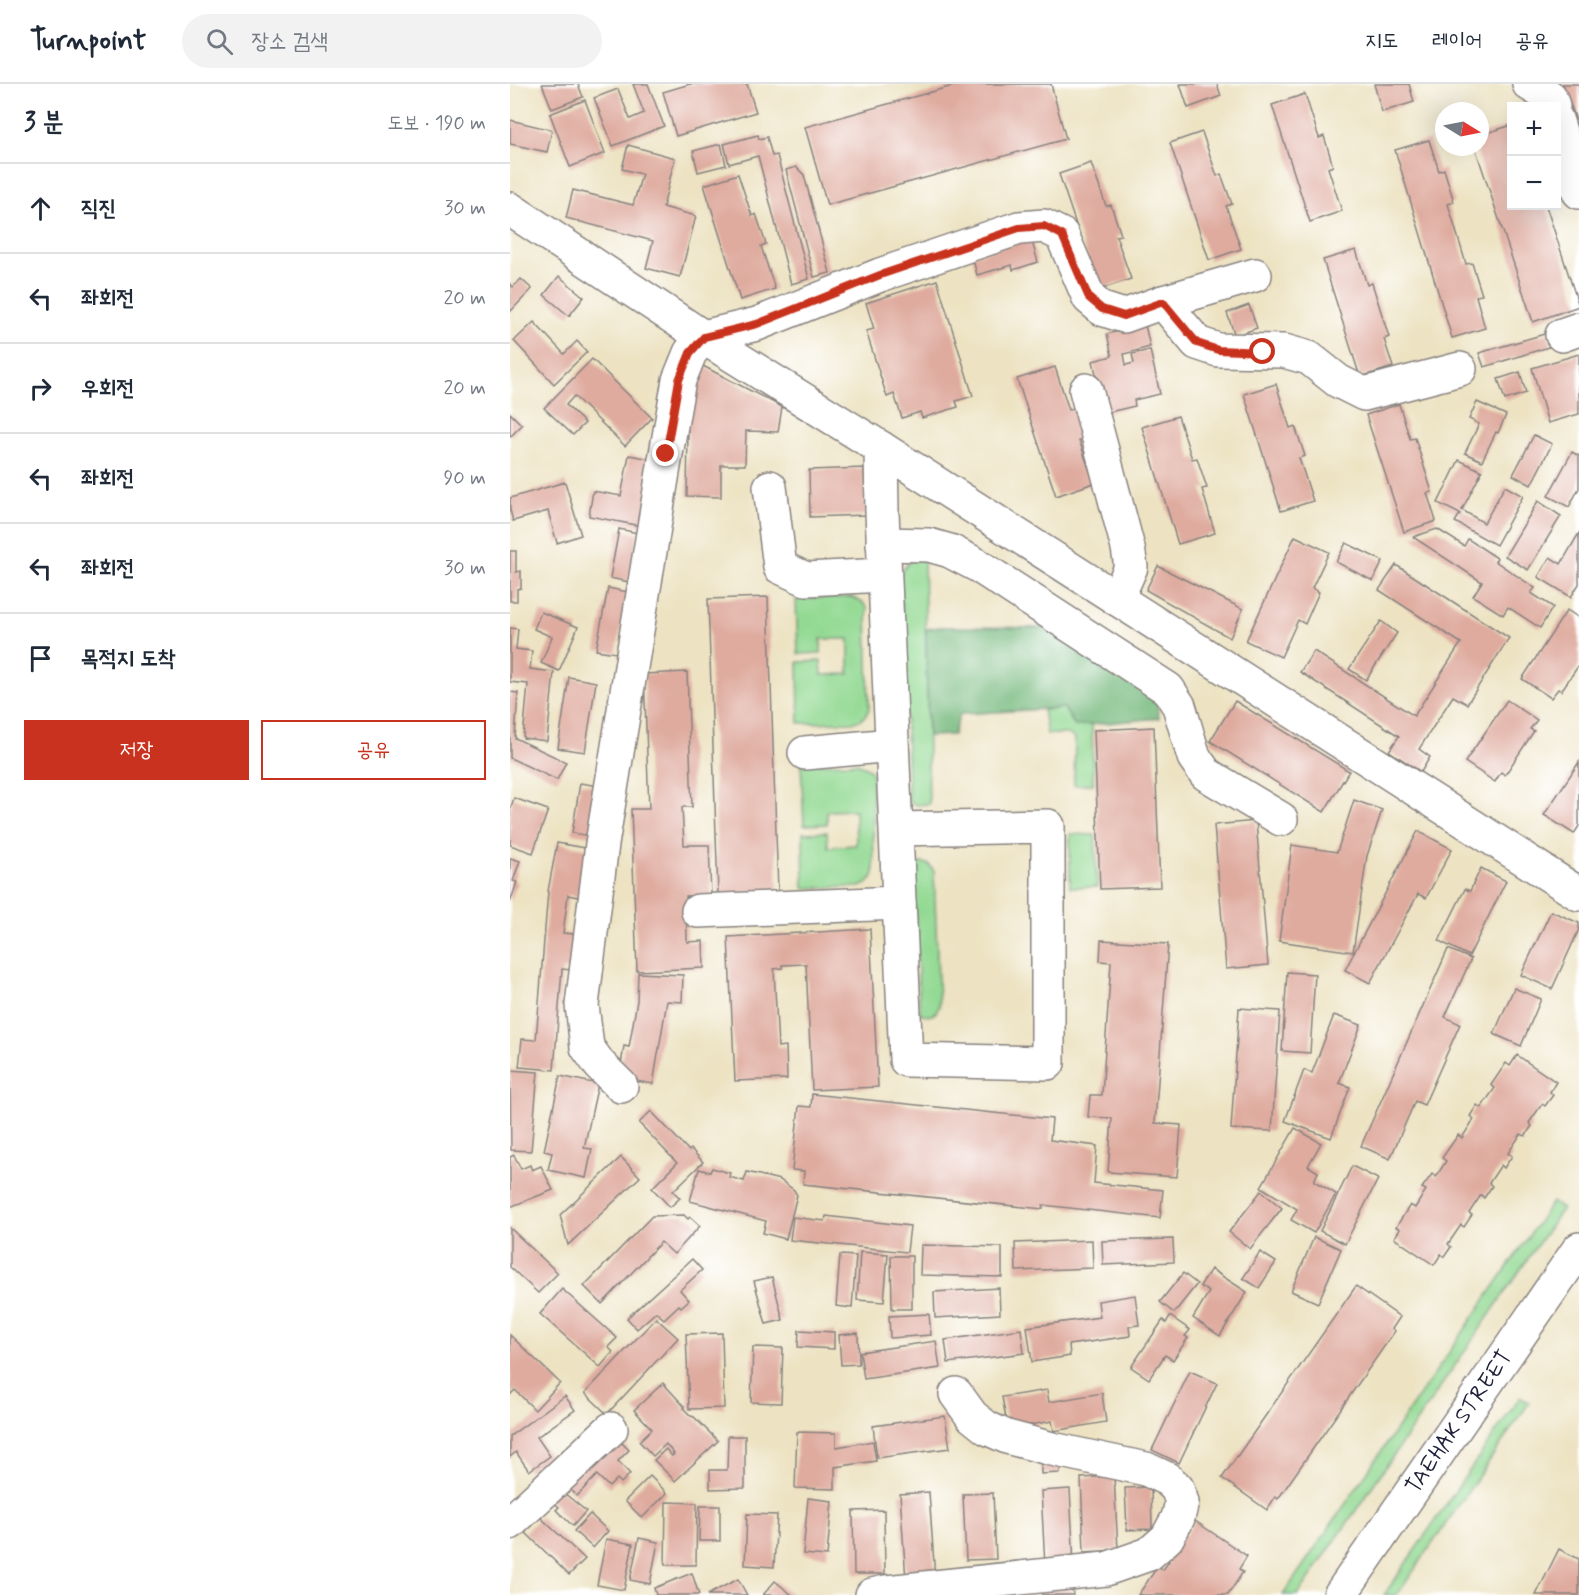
<!DOCTYPE html>
<html lang="ko">
<meta charset="utf-8">
<style>
:root{--surface:#fff;--page:#f2f2f3;--text:#1f2937;--muted:#747a83;--line:#e0e1e3;--accent:#c8321e}
body{margin:0;font-family:Mynerve,"Poor Story",sans-serif;background:var(--page);color:var(--text)}
.controls{position:absolute;right:18px;top:18px;display:grid;overflow:hidden;border-radius:0px;box-shadow:0 6px 24px #0002}
.controls button{width:54px;height:54px;display:grid;place-items:center;padding:0;border:0;border-bottom:2px solid var(--line);background:var(--surface);color:var(--text);font:30px sans-serif}
.compass{position:absolute;left:925px;top:18px;width:54px;height:54px;border-radius:50%;background:var(--surface);box-shadow:0 6px 24px #0002;rotate:100deg}
.stop{position:absolute;width:18px;height:18px;margin:-14px;border:4px solid #c8321e;border-radius:50%;background:#fff}
.stop.end{background:#c8321e;border-color:#fff;box-shadow:0 2px 6px #0008}
.list{margin:0;padding:0;list-style:none}
h2{display:flex;justify-content:space-between;align-items:center;height:78px;margin:0;padding:0 24px;font-size:26px}
h2 small{font-size:20px;font-weight:400;color:var(--muted)}
.list li{display:grid;grid-template-columns:39px 1fr auto;gap:18px;align-items:center;box-sizing:border-box;height:90px;padding:0 24px;border-top:2px solid var(--line)}
.list b{display:block;font-size:22px;white-space:nowrap}
.list em{font-size:20px;font-style:normal;color:var(--muted)}
.actions{display:flex;gap:12px;padding:18px 24px}
.actions a{flex:1;padding:14px 0;border:2px solid var(--accent);border-radius:0px;text-align:center;font-size:21px;color:var(--accent)}
.actions .main{background:var(--accent);color:#fff}
.icon{flex:none;width:33px;height:33px;fill:none;stroke:currentColor;stroke-width:2;stroke-linecap:round;stroke-linejoin:round}
.map{position:relative;flex:none;width:1069px;height:1511px;overflow:hidden}
header{display:flex;align-items:center;gap:36px;box-sizing:border-box;height:84px;padding:0 30px;background:var(--surface);border-bottom:2px solid var(--line)}
header strong{font-size:28px}
nav{display:flex;gap:33px;margin-inline-start:auto;font-size:21px}
.search{width:420px;height:54px;background:var(--page);display:flex;align-items:center;gap:15px;box-sizing:border-box;padding:0 21px;border-radius:33px;color:var(--muted);font-size:22px}
main{display:flex}
aside{flex:1;background:var(--surface)}
.map>svg:first-child{display:block}
</style>
<header>
<strong>Turnpoint</strong>
<div class="search"><svg class="icon" aria-label="search" viewBox="0 0 24 24"><circle cx="10" cy="10" r="6"/><path d="M15 15l6 6"/></svg>장소 검색</div>
<nav><a>지도</a><a>레이어</a><a>공유</a></nav>
</header>
<main>
<aside>
<h2>3 분<small>도보 · 190 m</small></h2>
<ul class="list">
<li><svg class="icon" aria-label="ahead" viewBox="0 0 24 24"><path d="M12 20V5M6 11l6-6 6 6"/></svg><div><b>직진</b></div><em>30 m</em></li>
<li><svg class="icon" aria-label="left" viewBox="0 0 24 24"><path d="M17 20v-9H6M10 6l-5 5 5 5"/></svg><div><b>좌회전</b></div><em>20 m</em></li>
<li><svg class="icon" aria-label="right" viewBox="0 0 24 24"><path d="M7 20v-9h11M14 6l5 5-5 5"/></svg><div><b>우회전</b></div><em>20 m</em></li>
<li><svg class="icon" aria-label="left" viewBox="0 0 24 24"><path d="M17 20v-9H6M10 6l-5 5 5 5"/></svg><div><b>좌회전</b></div><em>90 m</em></li>
<li><svg class="icon" aria-label="left" viewBox="0 0 24 24"><path d="M17 20v-9H6M10 6l-5 5 5 5"/></svg><div><b>좌회전</b></div><em>30 m</em></li>
<li><svg class="icon" aria-label="arrive" viewBox="0 0 24 24"><path d="M6 21V4h12l-3 4 3 4H6"/></svg><div><b>목적지 도착</b></div></li>
</ul>
<div class="actions"><a class="main">저장</a><a>공유</a></div>
</aside>
<div class="map">
<svg width="1069" height="1511" viewBox="0 0 1069 1511">
<rect width="100%" height="100%" fill="#fff"/>
<filter id="ink" filterUnits="userSpaceOnUse"><feTurbulence type="fractalNoise" baseFrequency=".0167" numOctaves="2"/><feDisplacementMap in="SourceGraphic" scale="12" xChannelSelector="R" yChannelSelector="G"/><feConvolveMatrix kernelMatrix="1 2 1 2 8 2 1 2 1" color-interpolation-filters="sRGB"/></filter>
<filter id="wash" filterUnits="userSpaceOnUse"><feTurbulence type="fractalNoise" baseFrequency=".008" numOctaves="4" result="noise"/><feDisplacementMap in="SourceGraphic" scale="24" xChannelSelector="R" yChannelSelector="G"/><feGaussianBlur stdDeviation="1.35" result="paint"/><feColorMatrix in="noise" values="0 0 0 0 0 0 0 0 0 0 0 0 0 0 0 0 0 1.4 0 .05"/><feComposite in="paint" operator="in"/></filter>
<g filter="url(#wash)">
<rect width="100%" height="100%" fill="#ede3c3"/>
<!-- green -->
<g fill="#93d993" stroke="#5a7e67" stroke-width="1.5">
<path d="M401,476H414L419,720L406,721L399,718L390,489Z"/>
<path d="M342,513L353,519L357,524L359,625C356,633 352,636 344,638L289,639L288,578L311,577L312,591L339,590V555H311V569L288,570L286,515Z"/>
<path d="M554,624L565,642L582,640L583,700L564,701L565,655L558,650H537L533,626Z"/>
<path d="M347,679L358,684L362,689L364,790C361,798 357,801 349,803L294,804L293,749L317,748L318,763L346,761L345,726L317,727V740L294,741L291,680Z"/>
<path d="M560,750L585,751L587,803H560Z"/>
<path d="M410,779C418,779 421,781 424,788L429,922C426,932 419,934 410,929L403,789L405,783Z"/>
<path d="M1042,1118L1052,1125L788,1511H773Z"/>
<path d="M1010,1313L1019,1319L887,1511H874Z"/>
</g>
<!-- forest -->
<path fill="#76b97d" stroke="#4c6e5c" stroke-width="1.5" d="M431,543L545,544L643,607L647,621L649,634L565,642L554,624L450,630L443,651L418,652L416,545Z"/>
<g id="blocks">
<!-- building -->
<g fill="#dfab9f">
<path d="M32,0H68L73,13L42,25Z"/>
<path d="M123,0H138L154,42L103,62L84,14L108,5L120,35L134,29Z"/>
<path d="M180,0H237L246,28L166,52L153,8Z"/>
<path d="M450,0H541L556,55L317,121L295,43Z"/>
<path d="M670,0H707L711,12L678,24Z"/>
<path d="M864,0H899L904,18L872,28Z"/>
<path d="M1053,0H1069V44Z"/>
<path d="M795,10L809,54L814,52L823,82L818,84L832,127L800,138L762,21Z"/>
<path d="M75,16L95,69L60,83L40,30Z"/>
<path d="M0,36L42,46L37,68L0,60Z"/>
<path d="M1002,41V122H1036L1069,222L1023,238L965,63H970V51Z"/>
<path d="M692,48L707,92L711,90L722,120L716,122L731,165L699,176L660,59Z"/>
<path d="M248,51L249,55L257,53L262,72L267,71L299,195L281,200L248,72L219,80L214,60Z"/>
<path d="M919,56L929,87L934,85L944,118L938,120L956,180L962,179L972,211L966,212L975,244L942,254L885,66Z"/>
<path d="M211,60L216,81L188,88L183,67Z"/>
<path d="M118,61L165,74L153,123L186,132L170,193L136,184L143,157L56,134L63,106L123,121L132,90L112,85Z"/>
<path d="M581,79L596,122L601,121L611,151L606,152L621,195L588,206L549,90Z"/>
<path d="M286,83L294,91L320,189L304,193L276,86Z"/>
<path d="M228,90L242,132L246,130L256,160L251,162L265,205L230,216L194,101Z"/>
<path d="M521,154L528,178L503,186L502,181L467,191L462,172Z"/>
<path d="M846,166L857,201L862,199L879,253L874,255L883,283L850,293L813,176Z"/>
<path d="M49,192L74,213L59,232L34,211Z"/>
<path d="M11,195L22,205L0,228V200L3,203Z"/>
<path d="M427,196L463,312L446,317L448,323L412,334L410,328L392,334L384,310L377,313L356,247L364,245L356,219Z"/>
<path d="M739,221L747,244L725,252L717,229Z"/>
<path d="M24,238L54,270L67,257L77,268L44,300L4,257Z"/>
<path d="M635,241L640,263L614,270L616,281L624,279L622,270L640,266L650,310L624,316L625,322L595,329L583,277L602,272L597,250Z"/>
<path d="M1038,249L1042,262L974,283L969,269Z"/>
<path d="M1069,270V330L1038,339L1022,284Z"/>
<path d="M82,275L142,334L115,362L64,312L56,321L75,339L63,351L34,324Z"/>
<path d="M193,282L272,323L268,348L236,347L235,381H211V413L177,412L178,346H169L181,295Z"/>
<path d="M545,283L559,326L564,325L574,355L569,356L584,399L546,412L507,295Z"/>
<path d="M1010,288L1016,309L995,316L988,295Z"/>
<path d="M766,300L780,344L785,342L795,372L789,374L803,417L771,427L734,310Z"/>
<path d="M967,318L996,331L988,349L986,348L972,377L955,369L969,340L959,335Z"/>
<path d="M889,320L900,355L905,354L922,408L917,409L926,437L894,448L856,331Z"/>
<path d="M0,329L12,341L0,353Z"/>
<path d="M668,332L682,375L687,374L697,404L692,405L705,449L668,460L632,343Z"/>
<path d="M1024,351L1042,360L1021,401L1003,391Z"/>
<path d="M1062,368L1069,372V404L1059,423L1038,412Z"/>
<path d="M119,371L148,376L136,443L79,432L83,407L111,412Z"/>
<path d="M949,376L972,387L952,426L974,439L995,402L1013,412L986,461L945,438L950,430L928,419Z"/>
<path d="M354,384L356,431L300,433L299,386Z"/>
<path d="M55,398L71,451L47,459L38,427L3,437L0,426V414Z"/>
<path d="M1028,417L1051,432L1018,486L995,472Z"/>
<path d="M109,445L128,449L119,498L100,494Z"/>
<path d="M927,445L954,462L958,455L987,474L985,477L1025,504L1021,509L1043,523L1030,544L998,523L993,531L963,512L972,498L903,453Z"/>
<path d="M1069,449V500L1061,513L1028,493L1040,473L1051,480Z"/>
<path d="M785,452L819,468L802,504L809,508L795,540L788,536L771,573L736,557Z"/>
<path d="M836,459L873,477L863,497L826,478Z"/>
<path d="M0,467H6V488L11,487V504L7,505V517H0Z"/>
<path d="M886,481L999,554L957,620L943,612L909,665L920,673L911,688L879,667L889,652L790,588L804,567L904,632L951,559L869,506Z"/>
<path d="M648,482L733,525L720,554L636,506Z"/>
<path d="M98,504L118,508L106,569L86,566Z"/>
<path d="M258,513L268,807L208,810L198,515Z"/>
<path d="M1057,526L1069,534V581L1051,607L1048,605L1041,614L1012,595Z"/>
<path d="M31,528L68,543L49,587L31,579L42,553L24,545Z"/>
<path d="M871,537L887,549L856,596L839,585Z"/>
<path d="M0,544L8,545L6,565L22,567L20,585L44,588L37,657L13,654L18,600L0,598Z"/>
<path d="M177,588L182,723H172L174,761H199L201,811L176,812L177,858L193,857L194,884L127,887L121,725H139L134,590Z"/>
<path d="M59,593L86,598L75,668L48,664Z"/>
<path d="M0,608L8,609L5,654L56,678L47,696L0,674Z"/>
<path d="M997,616L1027,636L1020,645L1024,647L995,691L991,688L985,698L955,678Z"/>
<path d="M725,617L839,687L814,728L700,657Z"/>
<path d="M644,643L650,803L590,805L584,646Z"/>
<path d="M1069,678V742L1064,750L1034,731Z"/>
<path d="M70,699L89,702L81,752L62,749Z"/>
<path d="M4,714L38,726L23,769L0,761V726Z"/>
<path d="M844,716L872,726L857,772L843,868L769,857L782,761L827,768Z"/>
<path d="M746,737L758,881L716,885L704,741Z"/>
<path d="M908,747L942,765L916,814L908,810L860,899L835,886Z"/>
<path d="M47,759L81,765L72,814L58,811L53,849L64,850L61,886L52,885L44,986L9,983L12,955L26,956L38,807Z"/>
<path d="M0,774L10,777L3,797L7,798L0,819Z"/>
<path d="M971,784L996,797L959,872L929,857L955,805L960,807Z"/>
<path d="M1041,827L1069,839V845L1042,905L1011,891Z"/>
<path d="M360,845L368,1003L302,1006L296,880L272,881V884L264,885L268,963L276,962L277,995L225,997L218,853Z"/>
<path d="M591,856L658,860L645,1039L671,1041L667,1093L598,1088L602,1034L578,1033L580,1011H592L601,878L590,877Z"/>
<path d="M938,865L961,875L935,933L950,940L914,1021L905,1017L880,1075L851,1062Z"/>
<path d="M777,888L805,890L800,969L772,967Z"/>
<path d="M128,889L173,891L172,918L157,917L143,1000L109,994L114,962L119,963L127,917Z"/>
<path d="M1004,904L1031,915L1011,962L984,950Z"/>
<path d="M729,924L770,927L762,1047L721,1045Z"/>
<path d="M824,931L851,941L829,999L840,1003L821,1054L775,1037L794,986L802,989Z"/>
<path d="M1007,971L1046,998L1040,1008L1043,1011L1035,1022L1032,1020L1019,1039L1022,1042L1015,1052L1011,1050L998,1069L1002,1072L994,1084L991,1081L979,1099L982,1102L974,1114L971,1111L959,1129L962,1131L954,1143L951,1141L938,1160L941,1163L934,1173L931,1170L924,1181L884,1154L890,1145L886,1143L900,1121L905,1124L916,1106L912,1104L922,1090L926,1093L936,1077L932,1074L948,1051L952,1054L964,1035L960,1032L967,1021L971,1024L985,1004L981,1001L996,979L1000,982Z"/>
<path d="M0,986L28,988L21,1067L1,1066Z"/>
<path d="M50,992L88,1000L74,1064L82,1065L76,1094L38,1086L42,1069L34,1067Z"/>
<path d="M302,1010L542,1035L540,1056L587,1062L584,1099L653,1106L650,1134L533,1121V1125L293,1100L294,1087L282,1086L289,1022L301,1023Z"/>
<path d="M141,1027L179,1067L181,1065L193,1078L163,1107L170,1114L160,1123L142,1104L167,1079L129,1039Z"/>
<path d="M785,1044L811,1059L798,1082L808,1088L804,1097L826,1110L804,1149L781,1136L787,1125L751,1103Z"/>
<path d="M4,1071L11,1085L20,1081L22,1086L31,1082L43,1106L0,1123V1073Z"/>
<path d="M111,1073L130,1093L58,1161L50,1131Z"/>
<path d="M842,1082L868,1095L835,1160L810,1147Z"/>
<path d="M202,1084L220,1089L219,1093L234,1097L237,1088L270,1096L284,1106L287,1111L276,1155L253,1149L256,1137L180,1117L189,1085L200,1088Z"/>
<path d="M751,1107L772,1124L740,1165L719,1148Z"/>
<path d="M174,1131L178,1135L180,1133L190,1142L164,1170L151,1158L92,1220L74,1202L142,1132Z"/>
<path d="M316,1132L400,1142L397,1168L280,1156L283,1133L315,1137Z"/>
<path d="M0,1144L48,1189L28,1209L0,1183Z"/>
<path d="M804,1153L831,1165L808,1219L781,1207Z"/>
<path d="M663,1155L664,1178L593,1181L592,1157Z"/>
<path d="M582,1156L583,1184L506,1187L505,1159Z"/>
<path d="M411,1161L492,1163V1193L410,1191Z"/>
<path d="M350,1168L378,1170L374,1218L347,1216Z"/>
<path d="M750,1168L766,1178L749,1204L733,1194Z"/>
<path d="M330,1171L346,1172L342,1224L326,1222Z"/>
<path d="M381,1172H402V1225H382Z"/>
<path d="M182,1175L192,1186L170,1206L179,1216L171,1223L169,1221L154,1235L146,1228L127,1245L117,1234Z"/>
<path d="M701,1185L737,1208L710,1252L683,1234L699,1208L690,1202Z"/>
<path d="M673,1189L687,1200L664,1229L650,1218Z"/>
<path d="M262,1193L273,1236L256,1240L244,1197Z"/>
<path d="M846,1202L890,1233L882,1245L885,1247L768,1415L765,1413L757,1426L712,1394Z"/>
<path d="M489,1204L490,1230L425,1234L424,1208Z"/>
<path d="M52,1205L107,1254L98,1263L103,1268L90,1283L30,1230Z"/>
<path d="M625,1211L629,1241L619,1242L620,1252L559,1261L560,1272L522,1278L517,1243L590,1233L588,1217Z"/>
<path d="M419,1230L421,1251L380,1254L379,1232Z"/>
<path d="M660,1232L680,1246L675,1252L678,1254L663,1276L655,1271L639,1295L621,1283L653,1236L656,1239Z"/>
<path d="M146,1234L168,1254L97,1330L75,1309Z"/>
<path d="M511,1245L514,1269L438,1279L435,1256Z"/>
<path d="M289,1246L324,1248V1265L288,1263Z"/>
<path d="M212,1249L214,1324L179,1325L176,1250Z"/>
<path d="M348,1249L349,1280L331,1281L329,1251Z"/>
<path d="M0,1251L50,1299L25,1326L5,1306L0,1311Z"/>
<path d="M426,1257L430,1284L354,1295L350,1268Z"/>
<path d="M243,1263L273,1264L271,1319L241,1318Z"/>
<path d="M680,1287L707,1299L669,1379L642,1366Z"/>
<path d="M153,1299L174,1322V1325L181,1332L184,1333L208,1357L165,1397L144,1376L156,1365L162,1372L164,1370L156,1360L143,1372L129,1357L142,1345L124,1326Z"/>
<path d="M537,1306L539,1318L592,1309L596,1338L544,1347L542,1337L498,1345L492,1313Z"/>
<path d="M55,1312L65,1326L27,1353L40,1372L19,1387L6,1368L0,1373V1352Z"/>
<path d="M435,1332L440,1364L367,1374L363,1342Z"/>
<path d="M287,1348L326,1349V1363L363,1357L366,1377L325,1383V1405L285,1404Z"/>
<path d="M218,1352H235V1404L200,1405V1386H217Z"/>
<path d="M107,1354L119,1366L108,1377L120,1390L111,1399L107,1395L99,1403L87,1391L67,1412L51,1396Z"/>
<path d="M531,1373H550V1389L531,1390Z"/>
<path d="M140,1392L157,1409L132,1434L115,1417Z"/>
<path d="M604,1392L608,1466L574,1468L571,1394Z"/>
<path d="M641,1403L642,1445L617,1446L615,1404Z"/>
<path d="M48,1404L76,1427L63,1442L46,1426L49,1423L39,1414Z"/>
<path d="M560,1405L564,1481L535,1482L531,1407Z"/>
<path d="M419,1408L425,1494L396,1496L390,1410Z"/>
<path d="M483,1409L486,1475L456,1476L453,1410Z"/>
<path d="M298,1414L322,1417L317,1472L293,1470Z"/>
<path d="M156,1418L187,1419L186,1481H155Z"/>
<path d="M190,1422H210V1457H189Z"/>
<path d="M374,1426L375,1490H344L343,1427Z"/>
<path d="M80,1430L98,1447L83,1464L64,1447Z"/>
<path d="M237,1430L267,1431L264,1483L235,1481Z"/>
<path d="M30,1433L75,1475L59,1491L15,1448Z"/>
<path d="M685,1437L737,1472L729,1485L733,1488L718,1511H628L648,1482L653,1486L659,1477L654,1473L677,1449Z"/>
<path d="M129,1454L148,1458L140,1500L120,1496Z"/>
<path d="M96,1455L123,1460L114,1506L87,1501Z"/>
<path d="M1049,1465L1069,1475V1511H1026Z"/>
<path d="M182,1489L189,1511H146L144,1504Z"/>
<path d="M228,1495L237,1511H197Z"/>
<path d="M265,1497L282,1511H253Z"/>
<path d="M562,1503L563,1511H532V1505Z"/>
</g>
</g>
</g>
<g filter="url(#ink)">
<use href="#blocks" fill-opacity="0" stroke="#88827f" stroke-width="1.5"/>
<g fill="none" stroke-linecap="round" stroke-linejoin="round">
<!-- minor casing -->
<g stroke="#88827f" stroke-width="36">
<g id="minor">
<path d="M1019,0L1040,13L1043,22"/>
<path d="M1046,35L1069,108"/>
<path d="M0,125L193,253L371,364L1069,810"/>
<path d="M653,218L687,259L708,266L774,267L799,274L828,297L854,310L950,285"/>
<path d="M1052,251L1069,245"/>
<path d="M576,306L618,464L621,483L607,515"/>
<path d="M371,364L372,428L396,976L538,979V742L386,745"/>
<path d="M260,403L270,483L296,495L374,491"/>
<path d="M373,460L419,461L440,467L467,481L658,605L669,622L684,673L696,690L771,735"/>
<path d="M295,669L382,661"/>
<path d="M188,827L389,819"/>
<path d="M111,1002L90,981L77,963L72,921L92,760L156,370L169,296L180,269L193,253L247,240L370,191L509,144L534,142L552,151L579,214L592,225L614,232L653,218L745,191"/>
<path d="M0,1439L101,1345"/>
<path d="M362,1511L376,1508L596,1485L639,1470L657,1454L668,1434L672,1418L667,1404L657,1395L636,1385L542,1365L497,1353L477,1344L462,1332L446,1310"/>
</g>
</g>
<!-- major casing -->
<g stroke="#88827f" stroke-width="36">
<g id="major">
<path id="s1" d="M830,1511L1069,1165"/>
</g>
</g>
<!-- minor -->
<use href="#minor" stroke="#fff" stroke-width="33"/>
<!-- major -->
<use href="#major" stroke="#fff" stroke-width="33"/>
</g>
</g>
<g fill="none" stroke-linecap="round" stroke-linejoin="round" filter="url(#ink)">
<!-- route -->
<path stroke="#c8321e" stroke-width="8" d="M156,370L169,296L180,269L194,253L247,240L370,191L509,144L534,142L552,151L579,214L592,225L614,232L653,218L687,259L708,266L753,268"/>
</g>
<g text-anchor="middle" dominant-baseline="central" stroke-width="4.5" stroke-linejoin="round" paint-order="stroke">
<!-- street labels -->
<g font-size="22" fill="#22223b" stroke="#fff">
<text stroke="none"><textPath href="#s1" startOffset="210">TAEHAK STREET</textPath></text>
</g>
</g>
</svg>
<div class="controls">
<button>+</button>
<button>−</button>
</div>
<svg class="compass" viewBox="-18 -18 36 36"><path d="M0-13l5 13h-10z" fill="#e53935"/><path d="M0 13l5-13h-10z" fill="#747a83"/></svg>
<div class="stop" style="left:753px;top:268px"></div>
<div class="stop end" style="left:156px;top:370px"></div>
</div>
</main>
